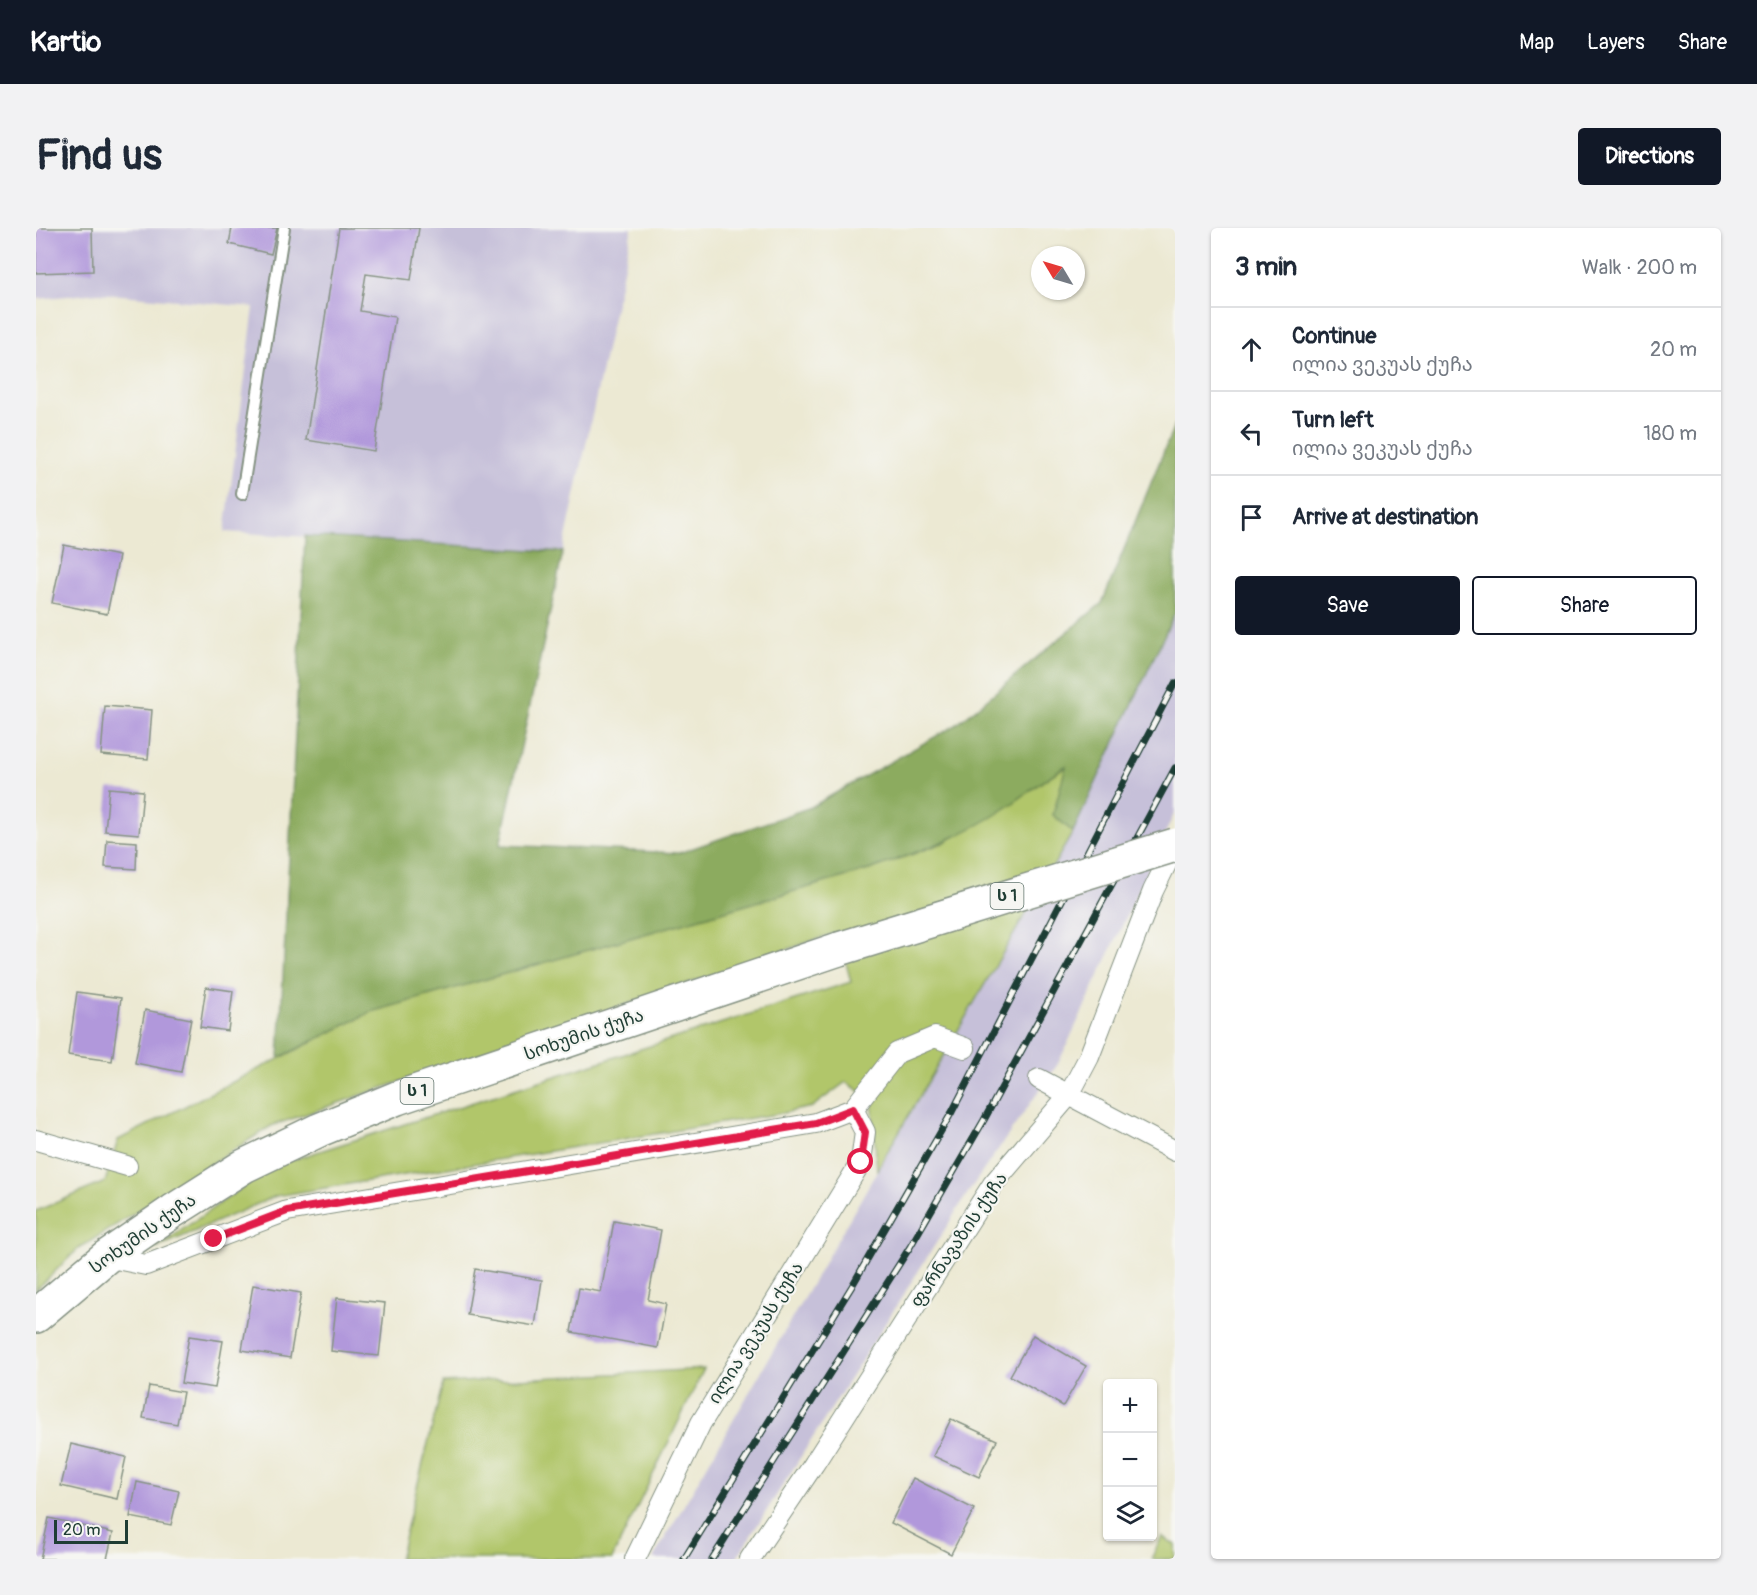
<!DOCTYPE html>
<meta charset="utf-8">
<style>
:root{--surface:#fff;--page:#f2f2f3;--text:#1f2937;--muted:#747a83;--line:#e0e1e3;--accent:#111827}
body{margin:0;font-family:Pangolin,"Noto Sans Georgian",sans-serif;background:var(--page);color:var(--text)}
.controls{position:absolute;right:18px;bottom:18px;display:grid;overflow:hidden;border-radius:6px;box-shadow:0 2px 4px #0004}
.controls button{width:54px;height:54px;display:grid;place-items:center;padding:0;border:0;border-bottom:2px solid var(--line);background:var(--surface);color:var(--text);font:30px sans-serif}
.compass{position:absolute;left:995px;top:18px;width:54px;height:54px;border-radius:50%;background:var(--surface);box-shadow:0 2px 4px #0004;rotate:308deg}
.scale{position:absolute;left:18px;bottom:15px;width:74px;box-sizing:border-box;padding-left:6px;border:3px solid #1f3d34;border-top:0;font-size:16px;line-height:21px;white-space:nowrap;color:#1f3d34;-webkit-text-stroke:4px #f6f6f2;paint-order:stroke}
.stop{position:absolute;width:18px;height:18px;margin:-14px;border:4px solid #e11d48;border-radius:50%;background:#fff}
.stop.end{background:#e11d48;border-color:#fff;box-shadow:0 2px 6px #0008}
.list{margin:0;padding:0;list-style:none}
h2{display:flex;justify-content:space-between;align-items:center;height:78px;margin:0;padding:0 24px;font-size:26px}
h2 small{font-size:20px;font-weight:400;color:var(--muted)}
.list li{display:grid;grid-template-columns:39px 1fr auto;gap:18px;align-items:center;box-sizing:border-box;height:84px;padding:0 24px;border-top:2px solid var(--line)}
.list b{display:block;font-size:22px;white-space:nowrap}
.list p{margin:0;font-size:20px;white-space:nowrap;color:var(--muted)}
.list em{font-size:20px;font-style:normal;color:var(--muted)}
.actions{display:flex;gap:12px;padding:18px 24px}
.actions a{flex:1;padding:14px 0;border:2px solid var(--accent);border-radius:6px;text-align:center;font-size:21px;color:var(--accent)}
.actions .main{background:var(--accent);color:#fff}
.icon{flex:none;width:33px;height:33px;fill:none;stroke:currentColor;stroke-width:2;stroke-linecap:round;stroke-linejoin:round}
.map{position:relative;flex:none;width:1139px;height:1331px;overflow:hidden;border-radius:6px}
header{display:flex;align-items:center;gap:36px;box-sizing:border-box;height:84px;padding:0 30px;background:var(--accent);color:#fff}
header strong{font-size:28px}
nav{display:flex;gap:33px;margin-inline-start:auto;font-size:21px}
.intro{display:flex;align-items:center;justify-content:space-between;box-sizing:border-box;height:144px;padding:0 36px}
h1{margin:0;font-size:42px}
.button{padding:15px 27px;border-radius:6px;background:var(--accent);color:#fff;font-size:21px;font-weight:700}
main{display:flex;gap:36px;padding:0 36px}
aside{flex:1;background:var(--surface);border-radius:6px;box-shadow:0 2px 4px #0004}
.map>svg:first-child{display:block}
</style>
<header>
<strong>Kartio</strong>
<nav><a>Map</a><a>Layers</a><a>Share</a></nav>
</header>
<div class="intro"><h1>Find us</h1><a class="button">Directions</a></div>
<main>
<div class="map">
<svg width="1139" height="1331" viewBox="0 0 1139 1331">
<rect width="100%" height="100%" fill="#f6f6f2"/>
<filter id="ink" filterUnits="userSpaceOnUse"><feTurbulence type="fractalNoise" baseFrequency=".0167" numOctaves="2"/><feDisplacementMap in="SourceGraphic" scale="12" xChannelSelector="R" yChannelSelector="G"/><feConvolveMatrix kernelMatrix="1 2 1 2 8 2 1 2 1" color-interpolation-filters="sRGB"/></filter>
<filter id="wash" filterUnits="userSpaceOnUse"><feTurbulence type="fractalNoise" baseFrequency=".008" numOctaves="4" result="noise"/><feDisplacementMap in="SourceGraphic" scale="24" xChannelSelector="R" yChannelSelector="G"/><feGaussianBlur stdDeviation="1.35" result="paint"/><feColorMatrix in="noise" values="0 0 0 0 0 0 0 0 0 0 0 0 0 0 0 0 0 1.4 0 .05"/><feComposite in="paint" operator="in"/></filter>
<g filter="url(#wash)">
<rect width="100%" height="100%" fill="#ece9d3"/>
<!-- industrial -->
<g fill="#c6c0d9">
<path d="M0,0H596L527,324L189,304L218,79L63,65L0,71Z"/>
<path d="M1139,384V584L1022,836L935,960L700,1331H617L1037,604Z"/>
</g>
<!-- green -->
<g fill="#b1c66a" stroke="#68824f" stroke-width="1.5">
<path d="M1031,538L1017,586L1037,604L841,942L836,871L810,854L776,879L747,885L240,968L120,1020L237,938L815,754L802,704L235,898L42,1021L0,1062V983L69,954L82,912L335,784L836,641L907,615L969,580L1001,555Z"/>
<path d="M668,1141L576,1331H363L407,1155Z"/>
<path d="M1126,1309L1139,1316V1331H1115Z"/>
</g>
<!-- forest -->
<path fill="#8cab5e" stroke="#567449" stroke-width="1.5" d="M1139,196V384L1037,604L1017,587L1030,538C1008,551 990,566 970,580C929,608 882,624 836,641L335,784L243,830L269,308L527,324L464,617L643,625L775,579L920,497L1066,375Z"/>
<g id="blocks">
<!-- building -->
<g fill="#b198db">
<path d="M0,0H56L57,43L0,45Z"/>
<path d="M196,0H241L235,26L193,16Z"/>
<path d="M303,0H383L375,52L330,46L324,83L359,89L338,223L270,212Z"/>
<path d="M28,317L83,328L71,386L16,375Z"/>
<path d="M69,478L116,482L112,531L65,527Z"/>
<path d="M73,560L107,563L103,606L69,603Z"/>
<path d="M71,612L101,614L100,641L69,639Z"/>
<path d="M170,759L197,763L192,803L164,799Z"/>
<path d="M41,764L85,770L76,833L32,827Z"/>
<path d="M109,782L155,791L145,844L99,835Z"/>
<path d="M578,993L625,1002L612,1072L630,1076L622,1120L535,1104L543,1060L565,1064Z"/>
<path d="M439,1041L506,1052L499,1098L431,1087Z"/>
<path d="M217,1057L265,1065L254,1130L206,1122Z"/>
<path d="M301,1070L349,1075L343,1128L295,1123Z"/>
<path d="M997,1107L1050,1138L1027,1178L974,1148Z"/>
<path d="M153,1108L187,1113L179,1160L145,1155Z"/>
<path d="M113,1158L147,1164L141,1196L107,1190Z"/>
<path d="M915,1191L961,1212L943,1249L897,1228Z"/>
<path d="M35,1216L90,1229L81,1271L25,1258Z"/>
<path d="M877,1250L938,1281L915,1326L855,1295Z"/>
<path d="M101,1254L143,1263L135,1297L94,1289Z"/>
<path d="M13,1290L77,1305L71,1331H4Z"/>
</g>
</g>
</g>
<g filter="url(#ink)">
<use href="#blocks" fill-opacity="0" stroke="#869384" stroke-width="1.5"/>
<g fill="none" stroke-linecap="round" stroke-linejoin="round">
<!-- service casing -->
<g stroke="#869384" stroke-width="14">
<path id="service" d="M206,266L248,0"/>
</g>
<!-- minor casing -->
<g stroke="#869384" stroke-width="22">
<g id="minor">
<path d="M1003,851L1139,923"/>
<path d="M0,912L91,938"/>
<path d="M70,1029L110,1037L251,983L780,895L817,881L861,825L899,809L929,820"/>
<path d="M599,1331L665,1195L825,934L829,904L817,881"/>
<path d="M714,1331L778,1236L957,956L1033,867L1053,829L1117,663L1139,618"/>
</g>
</g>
<!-- trunk casing -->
<g stroke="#869384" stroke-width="36">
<path id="trunk" d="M0,1088L70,1029L137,983L208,938L283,902L361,870L803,721"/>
</g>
<!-- service -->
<use href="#service" stroke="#fff" stroke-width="10"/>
<!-- minor -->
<use href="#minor" stroke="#fff" stroke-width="20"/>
<!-- trunk -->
<use href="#trunk" stroke="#fff" stroke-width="33"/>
<!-- rail casing -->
<g stroke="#1f3d34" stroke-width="7">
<g id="rail">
<path d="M648,1331L816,1058L916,884L1139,455"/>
<path d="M676,1331L874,1019L948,892L1139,540"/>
</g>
</g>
<!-- rail -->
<use href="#rail" stroke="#f6f6f2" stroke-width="4.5" stroke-dasharray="14" stroke-linecap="butt"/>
<!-- trunk-bridge casing -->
<g stroke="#869384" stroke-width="36" stroke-linecap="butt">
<path id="trunk-bridge" d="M803,721L1139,617"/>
</g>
<!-- trunk-bridge -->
<use href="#trunk-bridge" stroke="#fff" stroke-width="33"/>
</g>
</g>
<g fill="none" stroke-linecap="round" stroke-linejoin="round" filter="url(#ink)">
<!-- route -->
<path stroke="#e11d48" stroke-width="8" d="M178,1011L251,983L780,895L817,881L829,904L825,934"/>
</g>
<g text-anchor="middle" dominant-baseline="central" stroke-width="4.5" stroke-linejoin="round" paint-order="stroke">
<!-- shield labels -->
<g fill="#f6f6f2" stroke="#60746d" stroke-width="1.5">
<rect x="954.5" y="655" width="33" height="26" rx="4.5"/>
<rect x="364.5" y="850" width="33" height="26" rx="4.5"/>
</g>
<g font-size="16" font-weight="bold" fill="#1f3d34">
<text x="971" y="668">ს 1</text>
<text x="381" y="863">ს 1</text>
</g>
<!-- street labels -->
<g font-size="18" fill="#1f3d34" stroke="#f6f6f2">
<text transform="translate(548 807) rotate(-19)">სოხუმის ქუჩა</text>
<text transform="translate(107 1006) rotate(-35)">სოხუმის ქუჩა</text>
<text transform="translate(923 1012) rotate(-56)">ფარნავაზის ქუჩა</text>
<text transform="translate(720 1105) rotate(-58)">ილია ვეკუას ქუჩა</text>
</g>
</g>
</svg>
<div class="controls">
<button>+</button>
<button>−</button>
<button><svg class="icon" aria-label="layers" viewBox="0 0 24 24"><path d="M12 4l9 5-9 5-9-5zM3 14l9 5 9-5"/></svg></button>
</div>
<svg class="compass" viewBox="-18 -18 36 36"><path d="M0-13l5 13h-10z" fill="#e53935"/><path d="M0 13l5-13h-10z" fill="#747a83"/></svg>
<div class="scale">20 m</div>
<div class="stop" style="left:825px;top:934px"></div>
<div class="stop end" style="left:178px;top:1011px"></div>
</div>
<aside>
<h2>3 min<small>Walk · 200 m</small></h2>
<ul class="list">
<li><svg class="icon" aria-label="ahead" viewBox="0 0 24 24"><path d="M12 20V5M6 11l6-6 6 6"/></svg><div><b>Continue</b><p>ილია ვეკუას ქუჩა</p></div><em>20 m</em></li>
<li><svg class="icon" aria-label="left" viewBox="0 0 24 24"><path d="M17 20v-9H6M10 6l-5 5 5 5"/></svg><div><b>Turn left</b><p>ილია ვეკუას ქუჩა</p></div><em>180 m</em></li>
<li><svg class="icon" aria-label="arrive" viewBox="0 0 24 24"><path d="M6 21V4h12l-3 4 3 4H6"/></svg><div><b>Arrive at destination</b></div></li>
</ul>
<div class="actions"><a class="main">Save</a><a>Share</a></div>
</aside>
</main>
